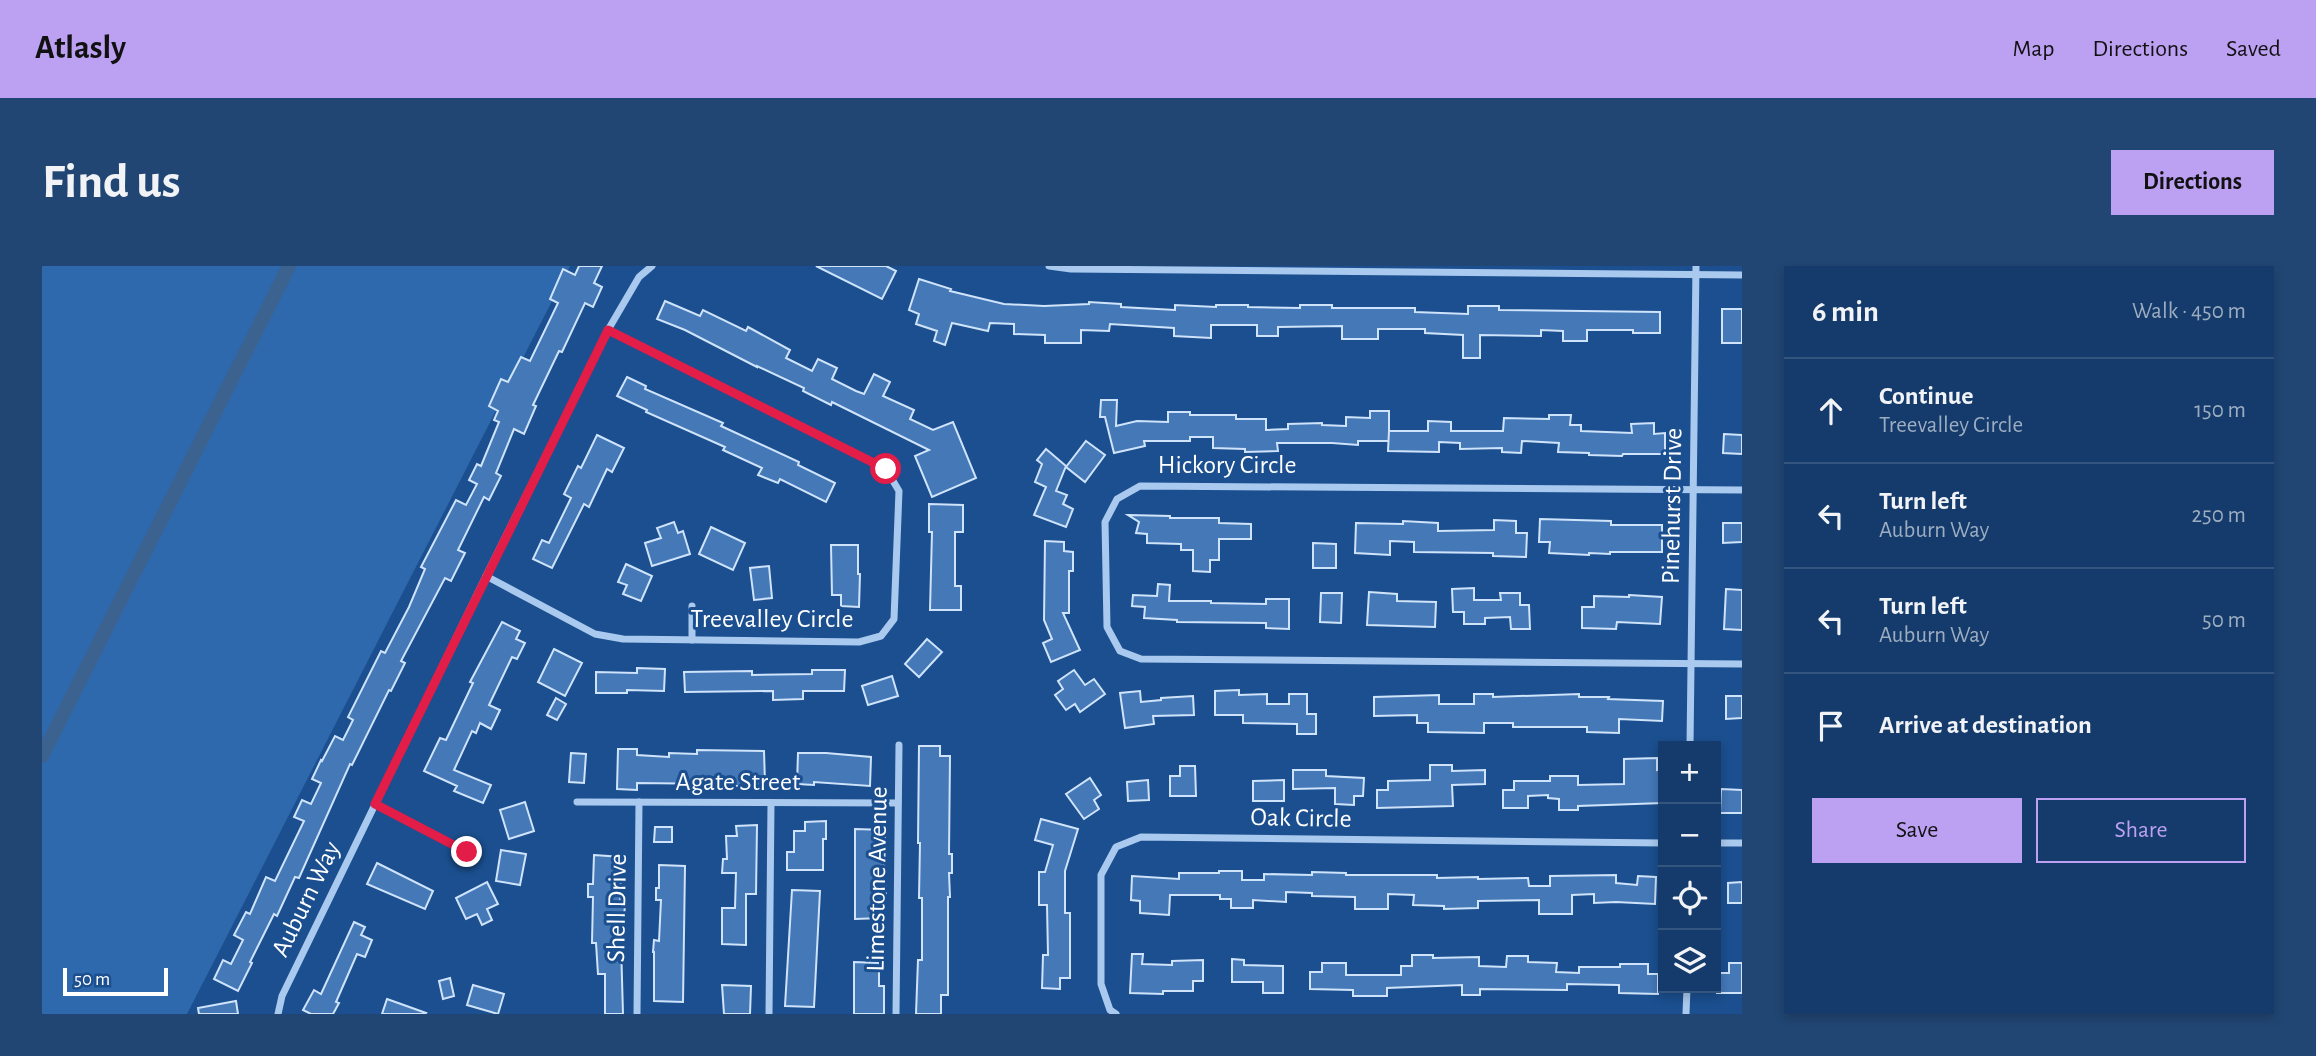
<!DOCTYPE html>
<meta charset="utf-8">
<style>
:root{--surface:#143b6b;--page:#214673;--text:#f1f3f6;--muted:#9dadc1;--line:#33557e;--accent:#bca0f2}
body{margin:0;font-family:"Alegreya Sans",sans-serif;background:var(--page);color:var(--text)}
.controls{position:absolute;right:21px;bottom:21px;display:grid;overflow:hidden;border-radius:0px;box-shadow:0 4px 10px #0003}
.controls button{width:63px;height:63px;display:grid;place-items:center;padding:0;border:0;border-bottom:2px solid var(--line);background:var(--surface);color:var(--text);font:35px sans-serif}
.scale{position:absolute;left:21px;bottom:18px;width:105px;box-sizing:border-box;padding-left:7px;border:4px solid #fff;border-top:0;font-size:19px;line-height:24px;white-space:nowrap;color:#fff;-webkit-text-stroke:5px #1b4f8f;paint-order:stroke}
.stop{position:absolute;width:21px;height:21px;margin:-16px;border:5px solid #e11d48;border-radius:50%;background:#fff}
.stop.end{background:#e11d48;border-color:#fff;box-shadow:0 2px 7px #0008}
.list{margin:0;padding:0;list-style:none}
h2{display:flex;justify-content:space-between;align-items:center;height:91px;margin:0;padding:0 28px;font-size:30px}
h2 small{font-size:23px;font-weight:400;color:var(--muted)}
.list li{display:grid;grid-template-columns:46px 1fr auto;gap:21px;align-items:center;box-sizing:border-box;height:105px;padding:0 28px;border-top:2px solid var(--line)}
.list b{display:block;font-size:26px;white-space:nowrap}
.list p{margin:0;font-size:23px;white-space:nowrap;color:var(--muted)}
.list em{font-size:23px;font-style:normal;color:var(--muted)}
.actions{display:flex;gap:14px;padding:21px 28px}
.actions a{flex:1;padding:16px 0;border:2px solid var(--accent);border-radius:0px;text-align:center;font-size:24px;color:var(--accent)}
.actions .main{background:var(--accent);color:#111}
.icon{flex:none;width:38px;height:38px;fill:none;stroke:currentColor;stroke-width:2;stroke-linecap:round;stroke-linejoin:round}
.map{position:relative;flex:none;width:1700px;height:748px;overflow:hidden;border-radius:0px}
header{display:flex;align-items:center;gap:42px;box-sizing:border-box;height:98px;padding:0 35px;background:var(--accent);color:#111}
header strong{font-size:33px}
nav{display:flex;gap:38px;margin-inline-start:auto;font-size:24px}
.intro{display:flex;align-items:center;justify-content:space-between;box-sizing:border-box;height:168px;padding:0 42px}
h1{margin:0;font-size:49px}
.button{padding:18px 32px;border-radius:0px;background:var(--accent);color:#111;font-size:24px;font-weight:700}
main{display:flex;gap:42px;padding:0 42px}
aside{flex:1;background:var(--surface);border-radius:0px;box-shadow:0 4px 10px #0003}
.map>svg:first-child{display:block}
</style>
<header>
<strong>Atlasly</strong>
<nav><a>Map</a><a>Directions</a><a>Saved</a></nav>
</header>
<div class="intro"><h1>Find us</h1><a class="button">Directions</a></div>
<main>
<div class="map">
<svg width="1700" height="748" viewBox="0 0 1700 748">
<rect width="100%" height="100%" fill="#1b4f8f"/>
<!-- green -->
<path fill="#2e69ad" d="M0,0H528L145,748H0Z"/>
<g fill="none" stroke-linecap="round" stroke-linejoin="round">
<!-- canal -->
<path stroke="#3c6290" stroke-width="14" d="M0,490L247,0"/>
</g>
<!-- building -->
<g fill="#4478b7" stroke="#cfe3fa" stroke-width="2">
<path d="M537,0H560L552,17L560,21L551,41L543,37L520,86L517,85L491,139L494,140L482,168L472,163L454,207L459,210L447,234L442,231L416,284L423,287L409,315L403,312L359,395L363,397L349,425L347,424L310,499L308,498L257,612L253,611L235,650L232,648L208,696L210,697L196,725L172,713L181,694L189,698L201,674L192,669L204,646L208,648L224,611L233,615L262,555L252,551L260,534L269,538L279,517L270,513L279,494L280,495L293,470L301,474L311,454L306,451L339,385L343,387L367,341L383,303L379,301L414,234L424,239L435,218L427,214L435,198L439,200L457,156L452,154L456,145L447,140L459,113L466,116L479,91L488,95L516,37L508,33L521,3L533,9Z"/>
<path d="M774,0H844L854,5L840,33Z"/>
<path d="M877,13L909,23L908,25L962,38L1002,40L1047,38V36L1079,38V41L1133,44V39L1174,41V39H1206V41L1258,42V39H1290V42H1373V46L1426,48V40H1457V44L1618,46V67H1591V64H1545V75H1521V65L1499,64V70L1438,69V92H1421V69L1383,67V63H1336V73H1300V60L1236,61V70H1215V59H1169V72L1132,70V62L1068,58L1067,65L1039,64V77H1003V69L972,68V58L948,57L946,65L910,57L903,79L892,75L895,65L874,58L877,48L867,44Z"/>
<path d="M623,35L658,50L661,44L704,65L706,61L748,84L744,92L770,105L776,93L795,102L790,113L814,125L822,128L832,108L848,116L841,130L872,144L868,153L891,164L911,156L934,212L890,231L873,190L887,184L790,136L789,139L761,125L762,122L715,100V101L643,64L615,53Z"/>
<rect x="1680" y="43" width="20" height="34"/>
<path d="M585,111L604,120L603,123L681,157L679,160L757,196L756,199L793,217L784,236L738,213L736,217L716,209L720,202L681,184L683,181L604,146L605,144L575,130Z"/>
<path d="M1059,134H1075L1074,160L1095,155L1126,156V146H1148V149H1194V153H1224V164L1246,163V158L1280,157V159L1304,160V151L1328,152V145H1347V175H1316V179L1290,177H1235L1236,185L1203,186V183L1171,182V171H1148V175H1102L1103,180L1072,187L1063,151H1058Z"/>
<path d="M1507,149H1529L1528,159H1539V165L1590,167L1589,158L1612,157V168L1623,167V188H1581L1580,190L1547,189V187L1516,186L1517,177L1480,175L1479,187L1460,186V182L1418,183V177L1397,176V186L1346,185L1347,165H1386V155L1409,156V165H1461L1462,152L1507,153Z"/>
<path d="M1682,168L1700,169V188L1681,187Z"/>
<path d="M555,169L582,182L570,206L565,203L547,241L542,238L510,302L491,293L500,274L507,277L529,232L522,228L536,200L539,202Z"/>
<path d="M1044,175L1063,189L1043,216L1024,201Z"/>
<path d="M1004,183L1024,200L1014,225L1025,229L1021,238L1031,243L1024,261L992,249L1004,221L993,216L1000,198L995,194Z"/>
<path d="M887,238L921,239V266H913V320H919V344H888L890,266H887Z"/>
<path d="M1086,249L1128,250V252H1177V257L1209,258V273H1177V294H1168V306L1151,305V284H1139V278L1105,277V268L1094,267L1097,256Z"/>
<path d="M1498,253L1569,255V259H1620V286H1568V288L1547,287V289L1507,287L1508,276H1497Z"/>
<path d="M1452,254L1474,255V267H1485L1484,291L1451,290V287L1372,286V276L1348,275V289L1313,287L1314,257L1361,258V255L1396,257V265L1452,264Z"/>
<path d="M632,256L636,267L641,265L648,288L610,300L603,277L619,272L615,262Z"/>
<path d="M1681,257H1700V276L1681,277Z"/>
<path d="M669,261L703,277L691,304L657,288Z"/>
<path d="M1003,275L1022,276V285L1031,286V305H1027V347H1021L1038,384L1009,396L1001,377L1010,373L1002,354Z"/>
<path d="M1271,277L1294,278V302H1271Z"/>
<path d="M789,279H816V308H818L817,341L799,340V329H790Z"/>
<path d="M584,298L610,310L599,335L581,328L585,319L576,316Z"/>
<path d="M727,300L730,332L712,334L708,302Z"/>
<path d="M1116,318L1128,319L1127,335H1169V337L1224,338V333H1247V363L1224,362V357L1135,356V354L1102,352L1103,341L1090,340L1091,329L1115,330Z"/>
<path d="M1432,322V334H1459L1458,327H1478V339H1487L1488,363H1469L1468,351L1443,352V358H1422V346H1411L1410,323Z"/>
<path d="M1684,323L1700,324V364L1682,363Z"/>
<path d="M1327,326L1355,328V335L1394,336L1393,361L1325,359Z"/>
<path d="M1279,327H1300L1299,357L1278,356Z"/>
<path d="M1587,329L1620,331L1618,358L1575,356L1574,363L1540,362V341H1552V330L1587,331Z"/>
<path d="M460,356L478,365L474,373L483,377L475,393L470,391L447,439L458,444L449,463L438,457L434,467L430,465L412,504L449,519L441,537L412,525L415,520L382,505L398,472L404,474L431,417L428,416Z"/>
<path d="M885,373L900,386L877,411L863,398Z"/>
<path d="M512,383L540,397L523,430L496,416Z"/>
<path d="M595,402L623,403L622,425L585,424V427H554V406L595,407Z"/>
<path d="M770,404H803L802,425H761V433L731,434V425L643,426L642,406L710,405V409L770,408Z"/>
<path d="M1032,404L1043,419L1052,413L1063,428L1038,446L1033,438L1024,444L1013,429L1021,423L1016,415Z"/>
<path d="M850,410L856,430L826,439L820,420Z"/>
<path d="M1197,424V429L1225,428V438H1247V428H1265V448H1274V468H1255V458L1201,457V449H1173V425Z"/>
<path d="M1098,425L1099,436L1119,434V432L1151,430L1152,449L1111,450L1112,458L1083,462L1078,427Z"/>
<path d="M1432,428H1451V431L1537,428V431H1567L1566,433L1621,435L1620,455L1577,453V467L1545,466V461H1471V457H1442V467L1386,466V457H1375V449L1332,450V431L1397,429V438H1432Z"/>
<path d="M1684,430H1700V452L1684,453Z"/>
<path d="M514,432L524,438L515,454L505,449Z"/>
<path d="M877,480H898V490H908L907,588H910V607H907L908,631H906V729H899V748H874L876,694H880V632H877L878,577H876Z"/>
<path d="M576,483H595V489L627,491V487L655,488V484L722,485L723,517L678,522V518L595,517V524L575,523Z"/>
<path d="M529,487L544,488L542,517L527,516Z"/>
<path d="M756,487H784L829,491L828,520L772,516V519L755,518Z"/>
<path d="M1615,492V504L1621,503V537L1536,540V544H1517V533L1506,532V529L1486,530V542H1461V524H1472V515H1508V510H1536V519L1582,518V493Z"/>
<path d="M1388,499H1410V505L1443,504V518L1410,519L1411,540L1335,542V524H1346V515L1388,514Z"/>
<path d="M1138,500H1153L1154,530H1128V510H1138Z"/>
<path d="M1251,504H1284V510L1322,512L1321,530H1312V539L1293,538V522L1251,523Z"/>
<path d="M1048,512L1059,529L1052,534L1057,543L1042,553L1024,528Z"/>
<path d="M1106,514L1107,534L1086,535L1085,516Z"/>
<path d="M1242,514V535H1211V515Z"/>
<path d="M1679,523L1700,524V547H1678Z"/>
<path d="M483,536L492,565L467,573L458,544Z"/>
<path d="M999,553L1036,563L1023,605V647H1028V712H1018V723L1000,722L1001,689H1006L1005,639H997V606H1003L1011,579L993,574Z"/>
<path d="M784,555V573H781V604H745V586H752V565H763V556Z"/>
<path d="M715,559L714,628H704V679L680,678V642H693L694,607H680L681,593H685L684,570H695L694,560Z"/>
<path d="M613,561H630V576H612Z"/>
<path d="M813,563L843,564L842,616H844V629H840V652L813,653Z"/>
<path d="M459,584L484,588L478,619L454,615Z"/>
<path d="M552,589L580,591L578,640H583L579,678L581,748H563V708H556L554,677H550L551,631H546V618H551Z"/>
<path d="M335,597L391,625L383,643L325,618Z"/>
<path d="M617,599L643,600L641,736L612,735V686H611L612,674L617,675L619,634H614V622H617Z"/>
<path d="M1177,605H1200V614H1222V608L1270,609V606L1304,607V609H1395V612L1436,611V613L1486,612L1487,620H1508V610L1574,609V617L1595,619L1596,610L1614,611L1613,638L1574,636L1552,637V628L1530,629V648H1497V634L1436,635V642L1402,643V640L1371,639L1372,629L1346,628V643H1313V631L1270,630V627L1244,626V636L1211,634V642H1189V633H1178V629H1128L1127,649L1098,647V635L1089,634L1090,610L1137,613V607H1177Z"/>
<path d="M445,616L456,638L445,643L450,654L440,659L435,648L424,653L414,632Z"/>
<path d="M1700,616V637H1686V617Z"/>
<path d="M750,624L778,625L772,741L743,740Z"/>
<path d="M312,656L323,661L319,669L330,674L323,691L315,688L294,736L297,737L291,748H269L261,744L272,724L279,728Z"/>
<path d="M1090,688H1101L1100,698L1130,699V695L1161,694V715H1151V725H1121V728L1088,727Z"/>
<path d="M1370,689H1391V692L1437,691V700L1464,701L1465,690H1486V696L1515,697L1514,706L1537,707V701H1578V698H1606V708H1616V728L1577,727V719L1525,718V724L1438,723V729H1420V719L1345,722V730H1311V724L1268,723V706H1280V697H1304V709H1359V700H1370Z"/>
<path d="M1190,693L1202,694V699L1241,700V727H1221V716H1190Z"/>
<path d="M812,696L837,697V720H842V748H812Z"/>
<path d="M1687,697H1700V727H1675V707H1687Z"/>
<path d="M408,712L412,730L401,733L397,715Z"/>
<path d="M431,719L462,728L456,748L425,739Z"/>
<path d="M680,719L709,720L708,748H682Z"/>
<path d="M345,733L384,747L383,748H340Z"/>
<path d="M194,735L196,748H157L156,742Z"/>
</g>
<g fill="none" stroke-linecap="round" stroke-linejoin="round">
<!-- minor -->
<g stroke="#a9c9ee" stroke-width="7">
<path d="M1007,0L1029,3L1700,9"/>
<path d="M1700,224L1098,220L1075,233L1063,256L1065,361L1078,385L1099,393L1700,398"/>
<path d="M444,310L553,368L581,373L817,376L839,370L852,353L857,225L844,203L566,64"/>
<path d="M650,374V340"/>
<path d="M1648,480L1654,0"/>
<path d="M535,536L856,537"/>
<path d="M333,538L425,586"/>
<path d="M1674,577H1700"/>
<path d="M236,748L240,730L444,310L566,64L597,11L610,0"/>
<path d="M595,748L597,536"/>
<path d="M727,748L729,537"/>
<path d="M854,748L857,479"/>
<path d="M1074,748L1068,744L1059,718V609L1074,581L1099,571L1621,577"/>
<path d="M1644,748L1645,722"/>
</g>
</g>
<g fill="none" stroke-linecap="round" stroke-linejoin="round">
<!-- route -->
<path stroke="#e11d48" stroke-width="9" d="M425,586L333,538L566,64L844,203"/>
</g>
<g text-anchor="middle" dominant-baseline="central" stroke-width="6" stroke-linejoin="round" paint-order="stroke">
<!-- street labels -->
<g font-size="26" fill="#fff" stroke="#1b4f8f">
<text x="1185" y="199">Hickory Circle</text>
<text transform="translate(1630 240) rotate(-89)">Pinehurst Drive</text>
<text x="730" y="353">Treevalley Circle</text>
<text x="696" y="516">Agate Street</text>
<text transform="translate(1259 552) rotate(1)">Oak Circle</text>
<text transform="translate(835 613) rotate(-89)">Limestone Avenue</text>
<text transform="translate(264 633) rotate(-64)">Auburn Way</text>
<text transform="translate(575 642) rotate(-89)">Shell Drive</text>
</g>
</g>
</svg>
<div class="controls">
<button>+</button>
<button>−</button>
<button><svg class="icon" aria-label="locate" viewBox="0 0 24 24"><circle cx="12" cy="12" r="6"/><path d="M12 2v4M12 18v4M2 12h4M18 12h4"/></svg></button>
<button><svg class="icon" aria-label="layers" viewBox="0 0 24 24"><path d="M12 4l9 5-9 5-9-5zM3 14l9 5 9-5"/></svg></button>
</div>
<div class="scale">50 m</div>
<div class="stop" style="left:844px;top:203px"></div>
<div class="stop end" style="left:425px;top:586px"></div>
</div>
<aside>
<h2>6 min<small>Walk · 450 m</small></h2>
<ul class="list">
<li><svg class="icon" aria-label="ahead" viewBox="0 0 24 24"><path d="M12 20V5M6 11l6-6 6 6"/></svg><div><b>Continue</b><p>Treevalley Circle</p></div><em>150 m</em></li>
<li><svg class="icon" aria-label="left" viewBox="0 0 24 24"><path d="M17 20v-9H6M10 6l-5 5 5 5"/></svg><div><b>Turn left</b><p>Auburn Way</p></div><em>250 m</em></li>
<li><svg class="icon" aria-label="left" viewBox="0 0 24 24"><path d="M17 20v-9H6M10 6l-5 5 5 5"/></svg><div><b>Turn left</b><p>Auburn Way</p></div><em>50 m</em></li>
<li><svg class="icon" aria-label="arrive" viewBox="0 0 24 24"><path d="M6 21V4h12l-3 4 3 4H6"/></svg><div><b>Arrive at destination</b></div></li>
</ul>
<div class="actions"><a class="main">Save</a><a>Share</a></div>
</aside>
</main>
